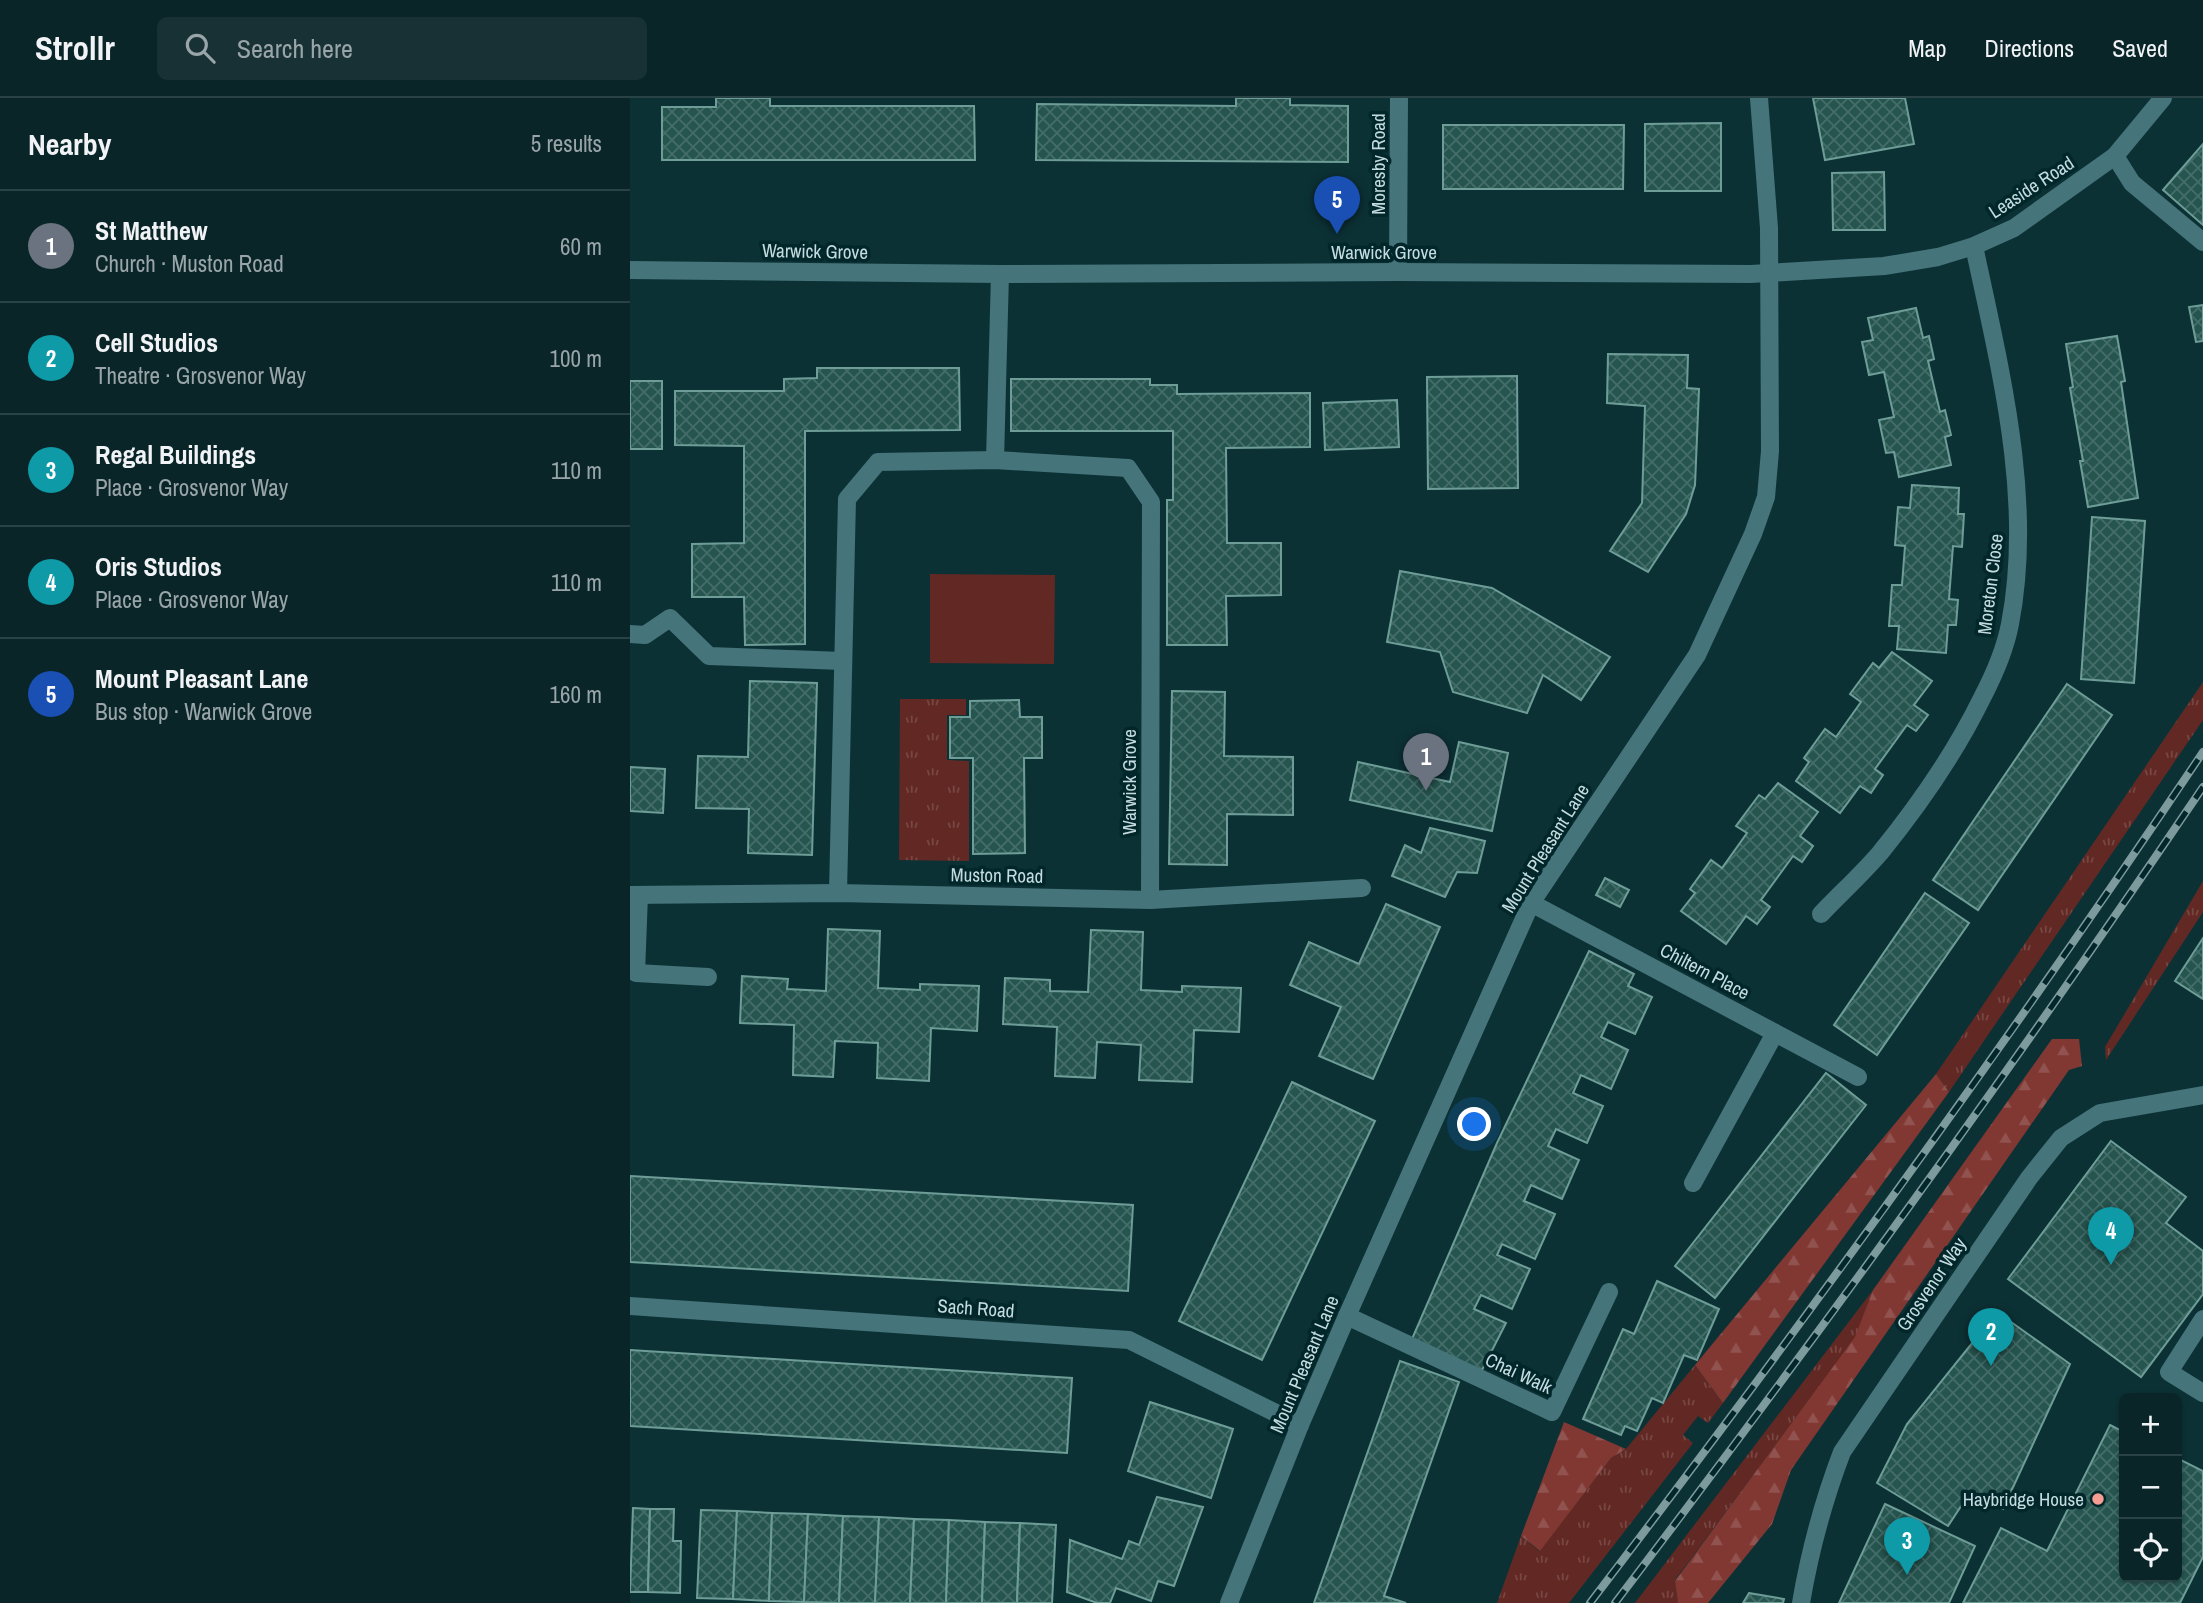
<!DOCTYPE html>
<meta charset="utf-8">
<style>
:root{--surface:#092528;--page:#173134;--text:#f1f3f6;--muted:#99a5a8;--line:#294245;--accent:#bca0f2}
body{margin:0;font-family:"Archivo Narrow",sans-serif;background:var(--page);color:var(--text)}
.controls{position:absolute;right:21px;bottom:21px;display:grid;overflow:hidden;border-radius:10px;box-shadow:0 2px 5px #0004}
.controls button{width:63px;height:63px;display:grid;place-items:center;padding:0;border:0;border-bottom:2px solid var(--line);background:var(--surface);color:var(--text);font:35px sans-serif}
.you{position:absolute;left:845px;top:1027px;width:24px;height:24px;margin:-18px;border:5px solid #fff;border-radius:50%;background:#1a73e8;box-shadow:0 0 0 10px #1a73e833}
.badge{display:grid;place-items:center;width:46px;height:46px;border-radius:50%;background:var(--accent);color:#fff;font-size:23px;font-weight:700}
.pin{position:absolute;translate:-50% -58px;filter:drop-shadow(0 2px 4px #0008)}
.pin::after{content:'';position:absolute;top:37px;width:24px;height:21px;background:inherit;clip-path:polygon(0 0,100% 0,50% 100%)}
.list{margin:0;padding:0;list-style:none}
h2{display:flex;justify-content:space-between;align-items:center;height:91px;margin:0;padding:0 28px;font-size:30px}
h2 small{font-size:23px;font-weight:400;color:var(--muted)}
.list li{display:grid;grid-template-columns:46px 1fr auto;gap:21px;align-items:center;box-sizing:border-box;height:112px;padding:0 28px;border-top:2px solid var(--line)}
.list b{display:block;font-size:26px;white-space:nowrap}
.list p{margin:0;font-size:23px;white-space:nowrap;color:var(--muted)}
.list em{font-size:23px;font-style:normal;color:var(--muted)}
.icon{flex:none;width:38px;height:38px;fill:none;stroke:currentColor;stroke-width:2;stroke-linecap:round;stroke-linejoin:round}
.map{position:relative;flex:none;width:1573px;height:1505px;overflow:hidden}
header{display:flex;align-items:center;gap:42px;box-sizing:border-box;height:98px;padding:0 35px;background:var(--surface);border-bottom:2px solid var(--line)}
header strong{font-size:33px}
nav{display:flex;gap:38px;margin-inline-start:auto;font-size:24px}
.search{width:490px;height:63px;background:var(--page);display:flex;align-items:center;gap:18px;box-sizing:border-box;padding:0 24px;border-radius:10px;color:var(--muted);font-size:26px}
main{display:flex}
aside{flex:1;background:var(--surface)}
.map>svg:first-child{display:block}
</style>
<header>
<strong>Strollr</strong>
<div class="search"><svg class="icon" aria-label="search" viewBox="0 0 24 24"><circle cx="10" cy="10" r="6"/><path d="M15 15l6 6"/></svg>Search here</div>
<nav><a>Map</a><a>Directions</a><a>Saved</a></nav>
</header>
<main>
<aside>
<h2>Nearby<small>5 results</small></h2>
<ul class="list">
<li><span class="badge" style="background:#6b7280">1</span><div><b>St Matthew</b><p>Church · Muston Road</p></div><em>60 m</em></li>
<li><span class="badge" style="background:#0f9aa8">2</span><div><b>Cell Studios</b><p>Theatre · Grosvenor Way</p></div><em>100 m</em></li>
<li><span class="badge" style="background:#0f9aa8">3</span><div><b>Regal Buildings</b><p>Place · Grosvenor Way</p></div><em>110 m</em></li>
<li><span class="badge" style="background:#0f9aa8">4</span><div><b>Oris Studios</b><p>Place · Grosvenor Way</p></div><em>110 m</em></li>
<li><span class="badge" style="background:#1a4fb4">5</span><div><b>Mount Pleasant Lane</b><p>Bus stop · Warwick Grove</p></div><em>160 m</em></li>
</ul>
</aside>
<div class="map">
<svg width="1573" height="1505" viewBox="0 0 1573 1505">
<defs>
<pattern id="grass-tufts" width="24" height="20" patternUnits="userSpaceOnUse" patternTransform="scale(1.75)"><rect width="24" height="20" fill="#622824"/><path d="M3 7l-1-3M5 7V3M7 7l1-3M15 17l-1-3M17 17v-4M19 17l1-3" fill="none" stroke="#774743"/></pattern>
<pattern id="forest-firs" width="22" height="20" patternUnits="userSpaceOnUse" patternTransform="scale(1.75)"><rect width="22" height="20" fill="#813732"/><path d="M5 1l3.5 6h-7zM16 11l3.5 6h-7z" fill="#91534f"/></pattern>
<pattern id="building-cross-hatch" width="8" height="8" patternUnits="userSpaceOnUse" patternTransform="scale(1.75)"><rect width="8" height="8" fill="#265550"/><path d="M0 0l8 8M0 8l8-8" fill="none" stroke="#446d69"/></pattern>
</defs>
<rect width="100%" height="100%" fill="#0c3135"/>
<!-- grass -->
<g fill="url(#grass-tufts)">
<path d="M1573,584V622L1319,994L1306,976Z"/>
<path d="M270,601H336V617H317V662L339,663V763L269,762Z"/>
<path d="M1573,783V814L1476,962L1475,949Z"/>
<path d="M1243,1192L1226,1239L1045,1482L1048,1505H1005Z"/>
<path d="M1065,1267L1093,1305L1078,1325L1068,1318L1053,1337L1063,1345L939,1505H867L891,1438L909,1453L981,1360L996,1351Z"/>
</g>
<!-- forest -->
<g fill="url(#forest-firs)">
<path d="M1422,941H1449L1452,968L1439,972L1161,1372L1142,1426L1078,1505H1048L1045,1483L1225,1239L1243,1192Z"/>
<path d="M1306,976L1319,994L1093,1305L1065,1267Z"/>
<path d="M934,1324L996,1351L981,1360L910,1453L891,1438Z"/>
</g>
<!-- pitch -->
<path fill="#622824" d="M300,476L425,477L424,566L300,565Z"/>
<!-- building -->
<g fill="url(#building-cross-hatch)" stroke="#6e9d97" stroke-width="2">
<path d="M86,0H140V8H344L345,62H32V9H86Z"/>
<path d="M606,0H660V7L718,8V64L406,62L407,6L606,8Z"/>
<path d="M1183,0H1275L1284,46L1195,62Z"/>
<path d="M1091,25V93H1015V26Z"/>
<path d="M813,27H994L993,91H813Z"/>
<path d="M1573,46V127L1533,92Z"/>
<path d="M1254,74L1255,132H1203L1202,75Z"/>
<path d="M1573,207V243L1566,244L1559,209Z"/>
<path d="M1286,210L1293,240L1299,238L1304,261L1298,263L1310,314L1315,312L1321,337L1315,339L1321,367L1269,379L1264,354L1256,355L1249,322L1264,319L1254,274L1239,277L1232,244L1243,242L1238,220Z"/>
<path d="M1487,238L1495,283L1491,284L1508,400L1458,409L1450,363H1453L1440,290L1443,289L1436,246Z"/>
<path d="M978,256L1058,257L1057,290L1069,291L1065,387L1056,416L1018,474L980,453L1012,405L1015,308L977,305Z"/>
<path d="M187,270H329L330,332L175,333V546L115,547L114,499H62V446L114,445V348L45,347V293H154V281L187,280Z"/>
<path d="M887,278L888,390L798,391L797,279Z"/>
<path d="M381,281H520V287H547V296L680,295V349L596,350L597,445H651V497L596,498L597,547H537V402H543V333H381Z"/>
<rect x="0" y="283" width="32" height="68"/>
<path d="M767,302L769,349L695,352L693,305Z"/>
<path d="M1282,387L1329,390L1328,416H1334L1332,449L1323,448L1319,501L1328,502L1326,527H1318L1316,555L1267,551L1269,528H1259L1262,487H1272L1275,448L1265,447L1268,409L1280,410Z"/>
<path d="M1462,419L1515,423L1504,585L1451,581Z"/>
<path d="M770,473L862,490L980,559L951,602L913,577L897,615L823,594L810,554L757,544Z"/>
<path d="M1262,554L1302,583L1284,607L1298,617L1286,633L1277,627L1245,671L1253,677L1241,695L1230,688L1210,715L1166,683L1179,664L1174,660L1195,631L1206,639L1231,604L1220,596L1243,565L1249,570Z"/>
<path d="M120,583L187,585L182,757L118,755L119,711L66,710L68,658L118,659Z"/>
<path d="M1437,586L1482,617L1348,812L1303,782Z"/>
<path d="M542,593L595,594L594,658L663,659V717L597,716V767L539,766Z"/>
<path d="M389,602L390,619H412V660H394L395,755L343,756V660H320V619H340V603Z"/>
<path d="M829,644L878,655L862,733L720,702L728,664L820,684Z"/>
<path d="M0,669L35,671L33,715L0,713Z"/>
<path d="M1148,685L1188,714L1170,738L1183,748L1172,764L1163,758L1131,802L1140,809L1127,826L1116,818L1096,846L1051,813L1065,795L1060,791L1081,762L1092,770L1117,735L1106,728L1129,697L1135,701Z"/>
<path d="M800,730L855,743L847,775L827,774L815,799L762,778L775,747L791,755Z"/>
<path d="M975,780L999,792L990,809L966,797Z"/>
<path d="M1295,795L1339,825L1247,957L1204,927Z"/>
<path d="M756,806L810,829L743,981L689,958L711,909L660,887L679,844L729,866Z"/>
<path d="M198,831L250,833L248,890L290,892V886L349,888L347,933L301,930L299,983L247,980L248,945L205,943L203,979L163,977L164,927L110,925L112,878L158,881L157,891L196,893Z"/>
<path d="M461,832L513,834L511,892L552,894V888L611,890L609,934L564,932L562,984L509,982L511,947L467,944L465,980L425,978L427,929L373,926L375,880L420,882V893L458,894Z"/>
<path d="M1573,840V901L1545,883Z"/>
<path d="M959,853L1004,876L998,888L1022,899L1005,936L978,924L971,939L998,952L981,991L951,977L943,995L973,1008L957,1045L926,1031L918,1048L949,1062L932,1101L901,1087L894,1103L925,1116L905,1161L872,1146L867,1157L900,1171L882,1211L851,1197L844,1211L876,1225L851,1274L782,1241L867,1045Z"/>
<path d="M1196,975L1236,1007L1085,1200L1045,1168Z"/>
<path d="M662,984L745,1023L632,1262L549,1223Z"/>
<path d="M1481,1043L1556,1099L1536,1125L1573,1153V1196L1511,1279L1378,1181Z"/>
<path d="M0,1078L503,1107L498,1193L0,1164Z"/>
<path d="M1027,1183L1089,1211L1067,1262L1054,1257L1033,1305L1022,1300L1007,1333L995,1328L991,1337L953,1321L993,1231L1004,1236Z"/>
<path d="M1367,1214L1440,1266L1373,1411L1339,1396L1318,1428L1247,1385L1277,1326Z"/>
<path d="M0,1252L442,1280L437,1355L0,1328Z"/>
<path d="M770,1263L829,1284L754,1498L776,1505H684Z"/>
<path d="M520,1304L603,1331L581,1400L498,1373Z"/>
<path d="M1480,1327L1494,1334V1479H1547V1360L1573,1373V1459L1550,1505H1333L1371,1430L1417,1453Z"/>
<path d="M527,1399L573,1409L544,1488L528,1483L521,1503L486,1490L480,1505H467L437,1494L440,1442L492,1461L499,1443L509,1447Z"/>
<path d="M1255,1406L1345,1448L1319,1505H1209Z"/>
<path d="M3,1410L20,1411L18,1494H0Z"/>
<path d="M20,1411H44L43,1443H51L50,1495L18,1494Z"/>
<path d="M71,1412L107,1413L103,1501L67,1500Z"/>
<path d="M107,1413L142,1415L139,1503L103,1501Z"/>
<path d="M142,1415L178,1416L174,1504L139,1503Z"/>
<path d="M178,1416L213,1418L209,1505L174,1504Z"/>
<path d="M213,1418L249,1419L245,1505H209Z"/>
<path d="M249,1419L284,1421L280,1505H245Z"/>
<path d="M284,1421L319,1422L316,1505H280Z"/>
<path d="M319,1422L355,1424L352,1505H316Z"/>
<path d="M355,1424L390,1425L387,1505H352Z"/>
<path d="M390,1425L426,1427L422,1505H387Z"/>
<path d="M1119,1495L1154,1501L1153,1505H1113Z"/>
</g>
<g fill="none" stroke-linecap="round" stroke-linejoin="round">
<!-- service -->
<g stroke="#45747a" stroke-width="18">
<path d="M1485,58L1502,85L1573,144"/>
<path d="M0,536L15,537L40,520L79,558L213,563"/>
<path d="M9,797L6,875L78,879"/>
<path d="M1063,1085L1145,935"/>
<path d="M1573,1221L1539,1274L1573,1295"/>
</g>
<!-- minor -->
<g stroke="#45747a" stroke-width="18">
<path d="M0,172L370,176L768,174L1121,176L1254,168L1308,159L1344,148L1384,130L1485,58L1533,0"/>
<path d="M768,174L769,0"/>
<path d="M365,362L370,176"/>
<path d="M208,795L217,401L248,364L365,362L498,370L521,404L520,802"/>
<path d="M0,797L208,795L520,802L732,790"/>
<path d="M901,805L1228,979"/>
<path d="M1191,816C1210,796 1232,776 1250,755C1289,707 1325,655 1352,600C1364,577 1375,552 1380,526C1404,401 1370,271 1344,148"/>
<path d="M0,1208L499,1242L670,1327"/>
<path d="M717,1218L922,1314L979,1194"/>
<path d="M599,1505L670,1327L717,1218L901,805L1067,557L1123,436L1136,399L1140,353L1139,130L1129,0"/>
<path d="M1171,1505C1180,1452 1193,1404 1212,1354L1399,1080L1431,1040L1470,1015L1573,997"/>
</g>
<!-- rail casing -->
<g stroke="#7d9a9d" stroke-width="8">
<g id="rail">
<path d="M960,1505C1172,1227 1378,945 1573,654"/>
<path d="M985,1505C1188,1238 1385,967 1573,689"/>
</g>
</g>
<!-- rail -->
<use href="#rail" stroke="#01272b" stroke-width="5" stroke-dasharray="16" stroke-linecap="butt"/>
</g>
<!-- markers -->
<circle fill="#f59c93" stroke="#01272b" stroke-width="2.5" cx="1468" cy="1401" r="7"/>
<g text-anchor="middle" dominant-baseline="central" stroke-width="7" stroke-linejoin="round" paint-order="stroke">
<!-- street labels -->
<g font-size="19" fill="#c4dcdf" stroke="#01272b">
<text transform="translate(748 66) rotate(-90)">Moresby Road</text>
<text transform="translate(1401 89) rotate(-33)">Leaside Road</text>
<text transform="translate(185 153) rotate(1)">Warwick Grove</text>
<text x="754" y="154">Warwick Grove</text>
<text transform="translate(1360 486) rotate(-83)">Moreton Close</text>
<text transform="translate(499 684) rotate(-90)">Warwick Grove</text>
<text transform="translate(915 750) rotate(-58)">Mount Pleasant Lane</text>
<text transform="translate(367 777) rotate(1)">Muston Road</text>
<text transform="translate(1075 873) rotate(28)">Chiltern Place</text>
<text transform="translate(1301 1186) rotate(-56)">Grosvenor Way</text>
<text transform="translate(346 1210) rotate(4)">Sach Road</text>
<text transform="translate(674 1266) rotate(-67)">Mount Pleasant Lane</text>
<text transform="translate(889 1275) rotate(25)">Chai Walk</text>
</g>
<!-- poi labels -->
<g font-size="19" fill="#c4dcdf" stroke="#01272b" text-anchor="end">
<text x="1454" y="1401">Haybridge House</text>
</g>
</g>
</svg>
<div class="controls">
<button>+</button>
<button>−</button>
<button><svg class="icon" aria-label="locate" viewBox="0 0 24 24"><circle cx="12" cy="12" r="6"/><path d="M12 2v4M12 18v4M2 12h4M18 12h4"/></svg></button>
</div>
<div class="you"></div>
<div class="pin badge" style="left:796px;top:693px;background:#6b7280">1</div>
<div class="pin badge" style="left:1361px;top:1268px;background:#0f9aa8">2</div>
<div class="pin badge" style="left:1277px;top:1477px;background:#0f9aa8">3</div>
<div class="pin badge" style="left:1481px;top:1167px;background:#0f9aa8">4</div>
<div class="pin badge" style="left:707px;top:136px;background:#1a4fb4">5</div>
</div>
</main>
